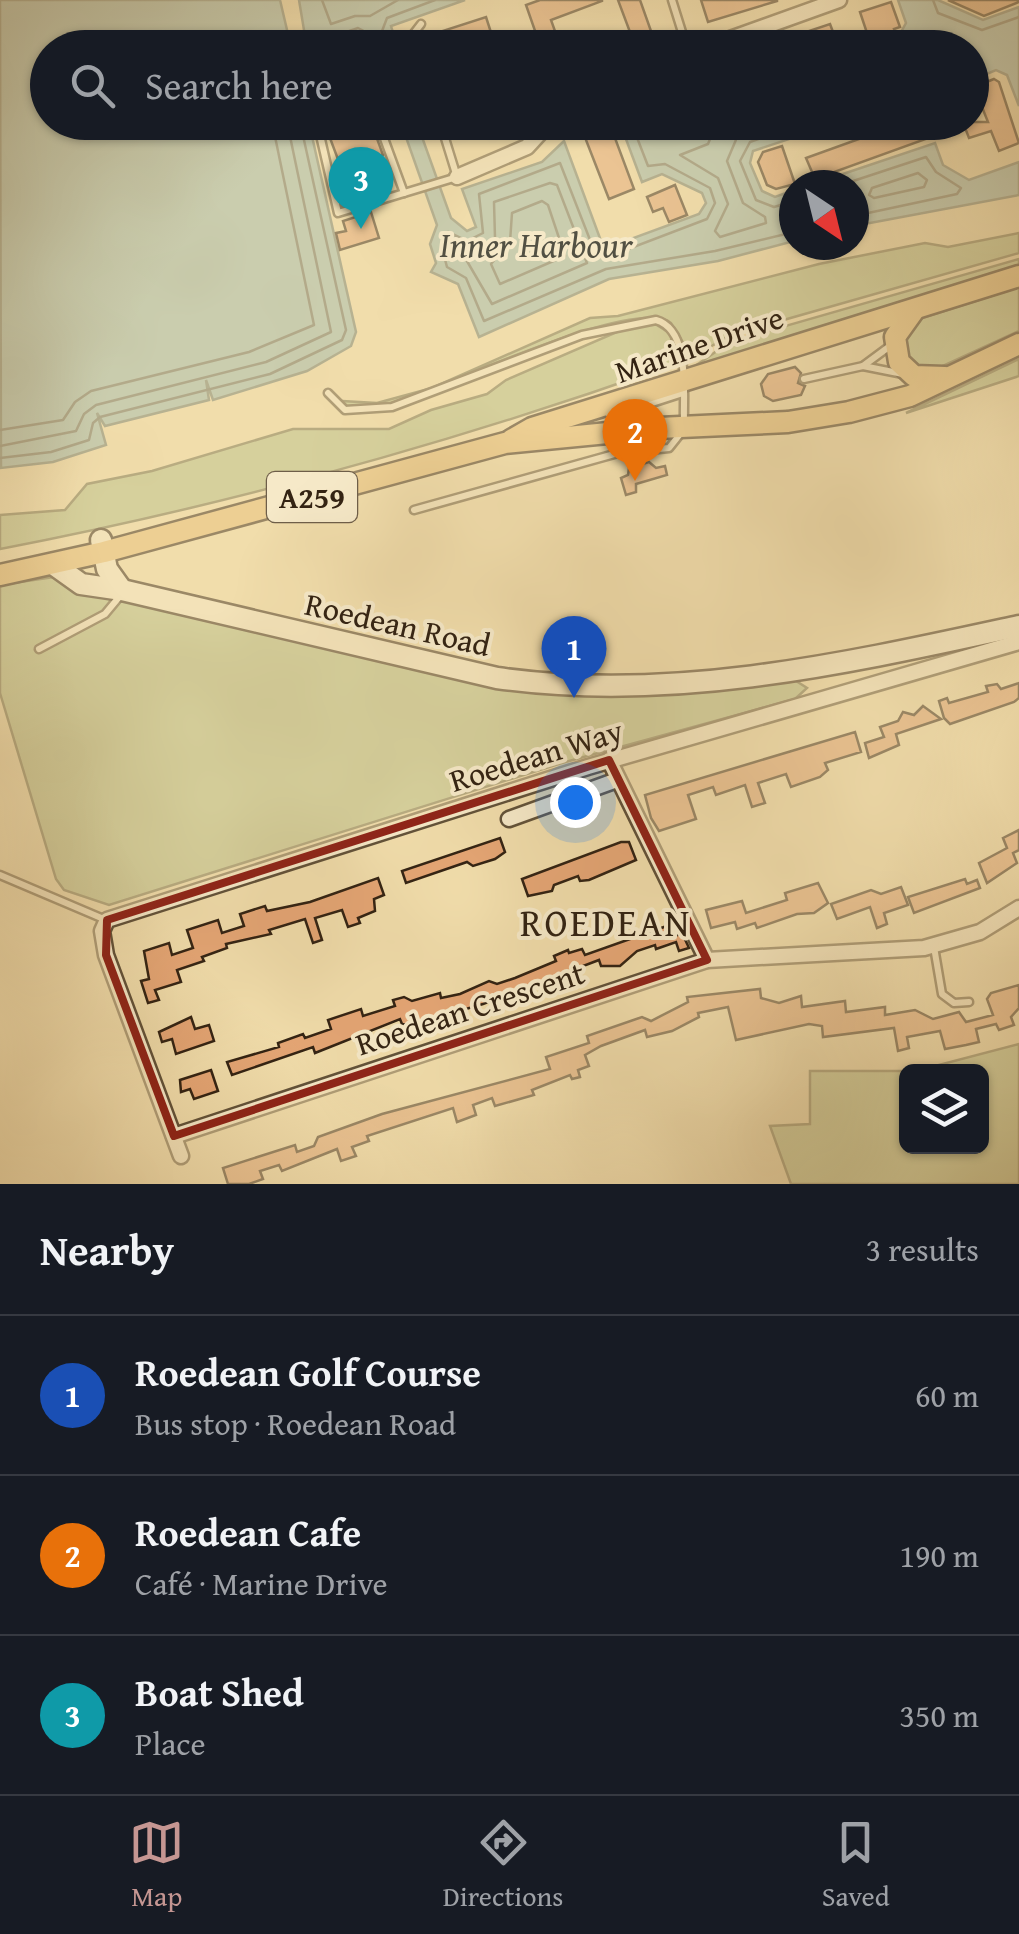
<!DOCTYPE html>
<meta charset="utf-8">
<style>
:root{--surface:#171b24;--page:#242831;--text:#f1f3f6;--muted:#9ea1a6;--line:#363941;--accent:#c59692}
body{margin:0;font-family:"Gentium Book Plus",serif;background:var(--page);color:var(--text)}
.controls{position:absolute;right:30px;bottom:30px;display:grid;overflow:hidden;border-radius:15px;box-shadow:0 2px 8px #0004}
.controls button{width:90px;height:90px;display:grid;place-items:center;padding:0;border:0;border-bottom:2px solid var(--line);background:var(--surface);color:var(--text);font:50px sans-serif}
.compass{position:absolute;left:779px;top:170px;width:90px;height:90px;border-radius:50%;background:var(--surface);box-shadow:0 2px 8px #0004;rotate:145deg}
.you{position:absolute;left:575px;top:802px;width:35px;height:35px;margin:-25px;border:8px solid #fff;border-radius:50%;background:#1a73e8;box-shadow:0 0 0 15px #1a73e833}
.badge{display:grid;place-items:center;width:65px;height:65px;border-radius:50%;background:var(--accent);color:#fff;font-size:32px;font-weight:700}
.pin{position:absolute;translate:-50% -82px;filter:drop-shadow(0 2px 5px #0008)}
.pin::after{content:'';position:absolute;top:52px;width:35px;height:30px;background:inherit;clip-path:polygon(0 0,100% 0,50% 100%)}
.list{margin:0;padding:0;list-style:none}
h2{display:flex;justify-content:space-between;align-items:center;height:130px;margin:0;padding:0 40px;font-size:42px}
h2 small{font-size:32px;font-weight:400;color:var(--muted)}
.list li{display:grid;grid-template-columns:65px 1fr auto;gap:30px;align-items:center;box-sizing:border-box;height:160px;padding:0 40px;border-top:2px solid var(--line)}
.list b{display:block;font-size:38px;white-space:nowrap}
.list p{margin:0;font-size:32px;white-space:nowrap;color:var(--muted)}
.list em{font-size:32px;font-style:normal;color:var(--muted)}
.icon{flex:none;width:55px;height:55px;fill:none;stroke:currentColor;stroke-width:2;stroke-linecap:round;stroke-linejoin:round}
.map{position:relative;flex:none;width:1019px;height:1184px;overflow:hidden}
.search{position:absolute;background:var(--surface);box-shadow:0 2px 8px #0004;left:30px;right:30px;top:30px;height:110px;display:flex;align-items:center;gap:25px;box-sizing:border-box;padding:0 35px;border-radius:55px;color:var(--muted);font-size:38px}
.sheet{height:610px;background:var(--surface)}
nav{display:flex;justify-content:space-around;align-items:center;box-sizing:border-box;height:140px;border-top:2px solid var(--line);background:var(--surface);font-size:28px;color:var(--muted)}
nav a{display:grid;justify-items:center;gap:5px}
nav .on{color:var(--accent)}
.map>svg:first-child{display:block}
</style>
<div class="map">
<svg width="1019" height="1184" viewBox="0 0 1019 1184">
<rect width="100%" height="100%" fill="#f1ddab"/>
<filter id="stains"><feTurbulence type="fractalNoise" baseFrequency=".002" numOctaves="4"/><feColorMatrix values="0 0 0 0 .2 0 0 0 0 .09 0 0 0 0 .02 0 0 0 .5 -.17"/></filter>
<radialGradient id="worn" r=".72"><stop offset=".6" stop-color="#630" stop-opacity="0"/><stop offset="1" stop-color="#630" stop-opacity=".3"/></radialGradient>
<!-- green -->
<g fill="#b7c28b" stroke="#75724f" stroke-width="2.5" fill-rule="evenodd">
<path d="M1019,233V253L731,335L692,357L671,323C636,295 442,388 393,403C378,408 362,407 347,407L341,401L377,403L432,388L590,318L618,316L819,264L925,243L948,247Z"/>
<path d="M1019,259V271L695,366L730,342Z"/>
<path d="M1019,287V331L932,371L912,367L900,338L916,320Z"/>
<path d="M652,322L671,334L672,365C452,443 229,505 0,549V515L65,510L87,484L152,471L293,429H389L431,410L487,394L506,380L633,325Z"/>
<path d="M1019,359V376L906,413Z"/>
<path d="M54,577L111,600L136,601L514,688L793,679L807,688L795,699L562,763L109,905L64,890L56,879L0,693V585Z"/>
<path d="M1019,1044V1184H791L770,1126L810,1124V1071H916ZM906,1072H982V1146H906Z"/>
</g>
<!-- water -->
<g fill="#9cbab2" stroke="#727e72" stroke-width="2.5">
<path d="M0,0H280L291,47L48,48V122L309,123L356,332L351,346L307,371L213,400L206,380L209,400L105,426L97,413L106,445L53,462L1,468Z"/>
<path d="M299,0H465L391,26L395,39L388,42L390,47H365L361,37L331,47L307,48Z"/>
<path d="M898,0H938L983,20L1019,7V106L1007,75L996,70L972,80V48L904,47L900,34L906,23Z"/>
<path d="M705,122L837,123L753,151L750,163L762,191L775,197L794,190V241L718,261L609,279L479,337L458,284L431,272L436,263L430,244L437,225L401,123H417L451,218L467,231L476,227L462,189L542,162L564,141L601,241L612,246L699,214L706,203L702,193L662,174L642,182L620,123H679L691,128Z"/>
<path d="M935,143L943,165L969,180L1019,162V195L854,226V185H810Z"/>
</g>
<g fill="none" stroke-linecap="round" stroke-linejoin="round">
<!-- shore -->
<g stroke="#686e62" stroke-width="2.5">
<path d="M322,0L331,24L355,16H370L398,0"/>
<path d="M933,0L938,13L982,30L1019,17"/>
<path d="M334,48L338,35L358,28L379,39L387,18L435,0"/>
<path d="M631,122L648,166L665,164L710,188L715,203L707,219L610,256L592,245L560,163L479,194L483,233L467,241L448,232L442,248L447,267L466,278L484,321L606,269L715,251L794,232"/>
<path d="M717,122L708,144L680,155L718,178L728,204L715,231L720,237L766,223L765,217L743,203L727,161L738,135L767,122"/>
<path d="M918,173L927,180L924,187L874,198L869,195L872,188Z"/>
<path d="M550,183L557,185L587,263L492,304L464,256L485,248L495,238L494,202Z"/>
<path d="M841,185L926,157L936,172L961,188L957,194L854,216"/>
<path d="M542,201L548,205L565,256L500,284L491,264L510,242L512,213Z"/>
<path d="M794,201L774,207L756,200L740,161L750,142L806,122"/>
<path d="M0,430L63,420L75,402L91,391L249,352L314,325L272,122"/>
<path d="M0,446L76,431L84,414L96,405L266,362L331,332L287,122"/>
<path d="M0,458L51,452L89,440L93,423L100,417L270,374L342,340L346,330L300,122"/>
</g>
</g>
<!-- building -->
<g fill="#e5a675" stroke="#332313" stroke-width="2.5">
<path d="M540,0H602V1L551,20L561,48H541L526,5Z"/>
<path d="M618,0H640L657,48H621L617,37L630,32Z"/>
<path d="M701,0H777V1L708,22Z"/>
<path d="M948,0H1019V2L984,16Z"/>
<path d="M891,2L900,27L894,29L901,48H872L860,12Z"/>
<path d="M486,17L496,48H424L421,38Z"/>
<path d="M830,24L839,48H808L803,33Z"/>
<path d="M994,79L999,82L1019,143L999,151L991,131L969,138L964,125L815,179L806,158L906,122H988L974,87Z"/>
<path d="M324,122H371L383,155L377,157L385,182L352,194L354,201L343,204L336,172L342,170Z"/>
<path d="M579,122H609L634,189L609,199Z"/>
<path d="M782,146L795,184L776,189L767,185L758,162L763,152Z"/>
<path d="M675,185L687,215L669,222L663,208L653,212L647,197Z"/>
<path d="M371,212L379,238L340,250L336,233L346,231L343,221Z"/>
<path d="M795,367L801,373L798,383L805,386L801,395L773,401L764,396L761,384L768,374Z"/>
<path d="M649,462L656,468L665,466L667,475L636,484V492L626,495L621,478L628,475L629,468Z"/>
<path d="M1019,683V698L1014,702L950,724L944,718L939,701L947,698L949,703L988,692L986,686L997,684L1001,689Z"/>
<path d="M923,706L941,719L896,734L899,745L869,758L865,743L884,737L880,727L898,721L903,712L914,715Z"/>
<path d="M855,732L861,752L825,763L828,770L820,777L791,787L786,774L758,783L765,803L752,807L745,785L716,795L713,787L688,795L696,819L659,831L651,818L645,795Z"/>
<path d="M1019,830V850L1013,853L1017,863L987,883L979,863L1007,848L1003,838Z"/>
<path d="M500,838L505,852L495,859L473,866L467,862L406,883L402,871Z"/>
<path d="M621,842H629L636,860L589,880L580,881L578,876L554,885L552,891L528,896L522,879Z"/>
<path d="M378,878L384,895L374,899L375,911L358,918L360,923L348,927L342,910L315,918L322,940L313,943L305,919L269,930L271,934L226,944L227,948L202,957L204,961L177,970L181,982L155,990L159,1000L148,1003L141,981L149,979L144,951L169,943L172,955L193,948L187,930L218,920L222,933L244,926L240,914L265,906L267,911L310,902Z"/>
<path d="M965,879L967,884L977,880L980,888L914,913L908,897Z"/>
<path d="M818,883L828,903L814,913L797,914L757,928L755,923L737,929L735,922L711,928L706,910L742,901L746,913L787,900L785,893Z"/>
<path d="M901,887L908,905L884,913L887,924L877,928L870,907L837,919L831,904L871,890L881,894Z"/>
<path d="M664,927L675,936L682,933L689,948L679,951L676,942L656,949L655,945L637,951L620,966H601L599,960L483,1004L411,1025L402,1024L400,1019L315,1053L313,1047L232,1075L227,1062L279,1047L278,1043L303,1034L305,1038L331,1029L328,1020L361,1009L363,1016L395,1006L393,1000L404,997L412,1001L440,993L441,998L460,994L489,981L497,984L515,978L556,961L554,956L568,950L569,953L582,949L585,955Z"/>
<path d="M1019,985V1008L1011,1017L1014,1025L999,1030L996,1024L976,1029L979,1042L966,1045L945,1049L940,1031L907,1037L909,1048L898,1051L894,1028L823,1037L822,1026L809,1024L736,1040L728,1007L698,1013L699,1017L672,1031L647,1037L645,1030L601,1046L585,1055L589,1066L578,1070L580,1077L572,1079L570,1075L532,1090L534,1095L495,1106L492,1098L473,1105L476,1115L457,1122L453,1108L367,1136L369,1141L352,1147L356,1156L341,1161L337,1149L282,1171L279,1165L260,1171L263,1179L249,1184H228L223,1168L295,1145L297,1152L314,1146L318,1137L382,1114L550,1069L546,1057L589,1043L587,1036L642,1017L651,1021L688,1002L687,997L760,989L761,998L779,1003L801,996L802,1007L845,1001L846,1012L885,1007V1015L915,1010L933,1019L959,1012L966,1022L993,1015L987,999L991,993Z"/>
<path d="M191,1017L195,1029L209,1025L214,1041L176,1054L172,1039L162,1042L159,1032Z"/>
<path d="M211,1070L218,1091L194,1099L190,1089L181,1092L180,1080Z"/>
</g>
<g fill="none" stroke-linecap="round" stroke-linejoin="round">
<!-- lane casing -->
<g stroke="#625239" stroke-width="11">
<g id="lane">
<path d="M672,0L687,48"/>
<path d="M415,48L411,37L421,24"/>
<path d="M317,122L338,213L457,177L440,122"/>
<path d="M378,122L404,193"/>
<path d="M517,126L522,122"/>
<path d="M863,366L903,374"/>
<path d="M804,379L863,366L890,346"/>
<path d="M328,393L345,410L392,407L582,335L656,320C691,330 683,393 684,421"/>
<path d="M608,413H621L683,393"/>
<path d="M414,510L618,453L669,448L681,433"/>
<path d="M39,649L105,614L120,596"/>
<path d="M0,875L106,920"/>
<path d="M934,947L942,994L954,1003L969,1002"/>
</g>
</g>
<!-- street casing -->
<g stroke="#625239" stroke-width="19">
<g id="street">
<path d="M705,48L839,0"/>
<path d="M457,177L527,147L550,122"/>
<path d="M609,760L707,960"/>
<path d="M509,819L617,780"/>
<path d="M174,1136L707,960L924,948L980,932L1019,908"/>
<path d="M181,1156L106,955L102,931L107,920L588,767L1019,642"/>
</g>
</g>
<!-- secondary casing -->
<g stroke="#332313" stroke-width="25">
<g id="secondary">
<path d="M101,540L107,569L122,590"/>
<path d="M53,564L81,584L122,590L497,678C673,703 848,663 1019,626"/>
</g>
</g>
<!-- primary casing -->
<g stroke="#332313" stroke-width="25">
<g id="primary">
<path d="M915,309L895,337L899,362L914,376L945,377"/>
<path d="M511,440L532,428L1019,276"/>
<path d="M0,575L104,552L505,443L659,428L788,422L849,412L910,396L1019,344"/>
</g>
</g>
<!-- lane -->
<use href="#lane" stroke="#f6e9c8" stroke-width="6"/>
<!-- street -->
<use href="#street" stroke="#f6e9c8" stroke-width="14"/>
<!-- secondary -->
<use href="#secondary" stroke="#f6e9c8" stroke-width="20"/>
<!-- primary -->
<use href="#primary" stroke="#e8be76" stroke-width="20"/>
</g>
<!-- marked area -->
<path d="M0 0H1019V1184H0ZM609,760L707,960L174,1136L106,955L107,920Z" fill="#f1ddab" fill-opacity=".55" fill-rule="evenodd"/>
<path fill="none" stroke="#8f2418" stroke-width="8" stroke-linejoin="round" d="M609,760L707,960L174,1136L106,955L107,920Z"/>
<g text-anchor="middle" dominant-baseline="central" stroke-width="8" stroke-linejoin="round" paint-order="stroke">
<!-- shield labels -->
<rect fill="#f6e9c8" stroke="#6e5e49" stroke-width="2.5" x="267" y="472" width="90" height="50" rx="8"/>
<g font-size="30" font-weight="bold" fill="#332313">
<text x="312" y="497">A259</text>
</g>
<!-- street labels -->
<g font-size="32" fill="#332313" stroke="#f6e9c8">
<text transform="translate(699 344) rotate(-19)">Marine Drive</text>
<text transform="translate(398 624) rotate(13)">Roedean Road</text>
<text transform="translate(536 755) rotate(-17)">Roedean Way</text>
<text transform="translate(470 1008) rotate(-18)">Roedean Crescent</text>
</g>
<!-- water labels -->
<g font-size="35" font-style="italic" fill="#525043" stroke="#f6e9c8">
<text x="536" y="244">Inner Harbour</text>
</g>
<!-- quarter labels -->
<g font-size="38" letter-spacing="2.5" fill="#332313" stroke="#f6e9c8">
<text x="606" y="922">ROEDEAN</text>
</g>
</g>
<rect width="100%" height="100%" filter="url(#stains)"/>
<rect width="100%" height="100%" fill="url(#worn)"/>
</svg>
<div class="controls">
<button><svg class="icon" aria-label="layers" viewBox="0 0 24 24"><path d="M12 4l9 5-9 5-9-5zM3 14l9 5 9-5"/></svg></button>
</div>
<svg class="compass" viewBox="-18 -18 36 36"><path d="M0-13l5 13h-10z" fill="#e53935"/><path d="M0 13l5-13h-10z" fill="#9ea1a6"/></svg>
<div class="you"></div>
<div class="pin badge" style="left:574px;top:698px;background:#1a4fb4">1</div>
<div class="pin badge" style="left:635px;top:481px;background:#e8710a">2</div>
<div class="pin badge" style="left:361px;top:229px;background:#0f9aa8">3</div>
<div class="search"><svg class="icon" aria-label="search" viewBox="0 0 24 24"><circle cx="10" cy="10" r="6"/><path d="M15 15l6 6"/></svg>Search here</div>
</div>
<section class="sheet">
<h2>Nearby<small>3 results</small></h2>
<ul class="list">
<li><span class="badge" style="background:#1a4fb4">1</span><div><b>Roedean Golf Course</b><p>Bus stop · Roedean Road</p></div><em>60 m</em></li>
<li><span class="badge" style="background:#e8710a">2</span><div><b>Roedean Cafe</b><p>Café · Marine Drive</p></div><em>190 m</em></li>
<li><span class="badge" style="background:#0f9aa8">3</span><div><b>Boat Shed</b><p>Place</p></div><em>350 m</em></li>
</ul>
</section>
<nav>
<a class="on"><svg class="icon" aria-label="map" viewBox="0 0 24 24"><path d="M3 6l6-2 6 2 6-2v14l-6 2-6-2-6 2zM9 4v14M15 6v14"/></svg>Map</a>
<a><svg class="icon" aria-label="directions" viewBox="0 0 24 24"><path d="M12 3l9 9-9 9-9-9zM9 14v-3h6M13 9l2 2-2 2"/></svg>Directions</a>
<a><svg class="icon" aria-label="saved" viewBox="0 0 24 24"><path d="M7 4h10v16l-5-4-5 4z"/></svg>Saved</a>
</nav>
